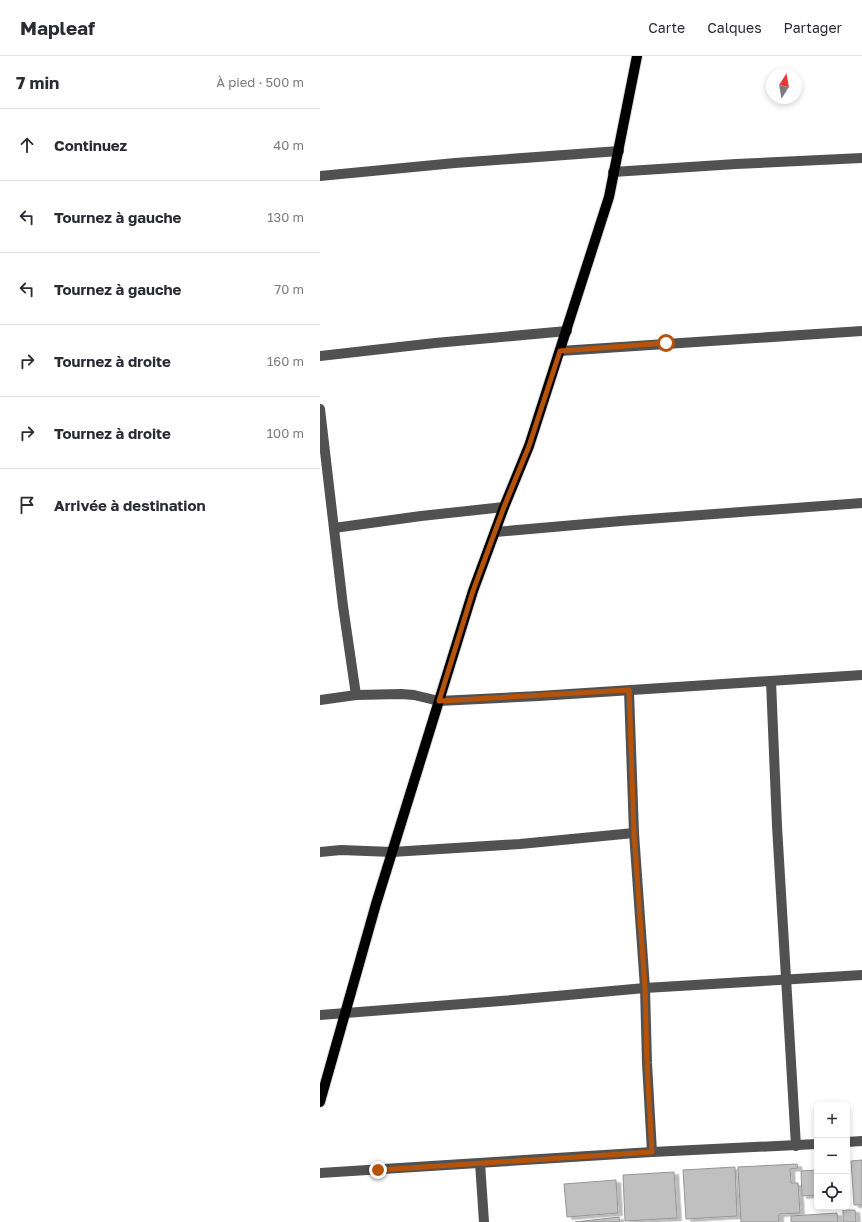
<!DOCTYPE html>
<html lang="fr">
<meta charset="utf-8">
<style>
:root{--surface:#fff;--page:#f2f2f3;--text:#2b2b33;--muted:#7c7c81;--line:#e1e1e2}
body{margin:0;font-family:"Golos Text",sans-serif;background:var(--page);color:var(--text)}
.controls{position:absolute;right:12px;bottom:12px;display:grid;overflow:hidden;border-radius:6px;box-shadow:0 2px 6px #0003}
.controls button{width:36px;height:36px;display:grid;place-items:center;padding:0;border:0;border-bottom:1px solid var(--line);background:var(--surface);color:var(--text);font:20px sans-serif}
.compass{position:absolute;left:446px;top:12px;width:36px;height:36px;border-radius:50%;background:var(--surface);box-shadow:0 2px 6px #0003;rotate:11deg}
.stop{position:absolute;width:12px;height:12px;margin:-9px;border:3px solid #b45309;border-radius:50%;background:#fff}
.stop.end{background:#b45309;border-color:#fff;box-shadow:0 1px 4px #0008}
.list{margin:0;padding:0;list-style:none}
h2{display:flex;justify-content:space-between;align-items:center;height:52px;margin:0;padding:0 16px;font-size:17px}
h2 small{font-size:13px;font-weight:400;color:var(--muted)}
.list li{display:grid;grid-template-columns:26px 1fr auto;gap:12px;align-items:center;box-sizing:border-box;height:72px;padding:0 16px;border-top:1px solid var(--line)}
.list b{display:block;font-size:15px;white-space:nowrap}
.list em{font-size:13px;font-style:normal;color:var(--muted)}
.icon{flex:none;width:22px;height:22px;fill:none;stroke:currentColor;stroke-width:2;stroke-linecap:round;stroke-linejoin:round}
.map{position:relative;flex:none;width:542px;height:1166px;overflow:hidden}
header{display:flex;align-items:center;gap:24px;box-sizing:border-box;height:56px;padding:0 20px;background:var(--surface);border-bottom:1px solid var(--line)}
header strong{font-size:19px}
nav{display:flex;gap:22px;margin-inline-start:auto;font-size:14px}
main{display:flex}
aside{flex:1;background:var(--surface)}
.map>svg:first-child{display:block}
</style>
<header>
<strong>Mapleaf</strong>
<nav><a>Carte</a><a>Calques</a><a>Partager</a></nav>
</header>
<main>
<aside>
<h2>7 min<small>À pied · 500 m</small></h2>
<ul class="list">
<li><svg class="icon" aria-label="ahead" viewBox="0 0 24 24"><path d="M12 20V5M6 11l6-6 6 6"/></svg><div><b>Continuez</b></div><em>40 m</em></li>
<li><svg class="icon" aria-label="left" viewBox="0 0 24 24"><path d="M17 20v-9H6M10 6l-5 5 5 5"/></svg><div><b>Tournez à gauche</b></div><em>130 m</em></li>
<li><svg class="icon" aria-label="left" viewBox="0 0 24 24"><path d="M17 20v-9H6M10 6l-5 5 5 5"/></svg><div><b>Tournez à gauche</b></div><em>70 m</em></li>
<li><svg class="icon" aria-label="right" viewBox="0 0 24 24"><path d="M7 20v-9h11M14 6l5 5-5 5"/></svg><div><b>Tournez à droite</b></div><em>160 m</em></li>
<li><svg class="icon" aria-label="right" viewBox="0 0 24 24"><path d="M7 20v-9h11M14 6l5 5-5 5"/></svg><div><b>Tournez à droite</b></div><em>100 m</em></li>
<li><svg class="icon" aria-label="arrive" viewBox="0 0 24 24"><path d="M6 21V4h12l-3 4 3 4H6"/></svg><div><b>Arrivée à destination</b></div></li>
</ul>
</aside>
<div class="map">
<svg width="542" height="1166" viewBox="0 0 542 1166">
<defs>
<filter id="shadow"><feDropShadow dx="4.5" dy="2.5" stdDeviation="0" flood-color="#0004"/></filter>
</defs>
<rect width="100%" height="100%" fill="#fff"/>
<!-- building -->
<g fill="#c0c0c0" stroke="#959595" filter="url(#shadow)">
<path d="M542,1104V1149H534L531,1105Z"/>
<path d="M477,1108L478,1112L470,1113L471,1127H478L480,1157L459,1158V1166H421L418,1111Z"/>
<path d="M415,1111L417,1160L366,1163L363,1114Z"/>
<path d="M497,1114V1139L482,1140L481,1115Z"/>
<path d="M354,1116L357,1162L305,1165L303,1119Z"/>
<path d="M296,1124L298,1157L247,1161L244,1128Z"/>
<path d="M523,1154H535L536,1166H523Z"/>
<path d="M517,1157L518,1166H471V1160Z"/>
<path d="M299,1161L300,1166H255Z"/>
</g>
<g fill="none" stroke-linecap="round" stroke-linejoin="round">
<!-- major casing -->
<g stroke="#dbdbdb" stroke-width="12">
<path id="major" d="M0,1046L56,848L153,535L184,451L209,390L289,141L317,0"/>
</g>
<!-- minor -->
<g stroke="#515151" stroke-width="10">
<path d="M293,116L416,108L542,102"/>
<path d="M0,120L135,107L299,95"/>
<path d="M240,295L542,275"/>
<path d="M0,300L115,287L247,275"/>
<path d="M0,353L23,550L36,639"/>
<path d="M14,472L101,460L184,451"/>
<path d="M175,476L301,465L542,447"/>
<path d="M451,625L457,770L476,1090"/>
<path d="M309,635L314,777L325,932L327,1007L332,1096"/>
<path d="M0,644L36,639L81,638L94,639L119,645L219,640L542,619"/>
<path d="M0,796L21,794L72,796L200,788L314,777"/>
<path d="M0,959L181,945L325,932L542,919"/>
<path d="M527,1086L542,1085"/>
<path d="M160,1107L164,1166"/>
<path d="M0,1117L332,1096L497,1088"/>
</g>
<!-- major -->
<use href="#major" stroke="#000" stroke-width="10"/>
</g>
<g fill="none" stroke-linecap="round" stroke-linejoin="round">
<!-- route -->
<path stroke="#b45309" stroke-width="5" d="M58,1114L332,1096L327,1008L325,932L314,777L309,634L119,645L153,535L184,451L209,390L240,295L346,287"/>
</g>
</svg>
<div class="controls">
<button>+</button>
<button>−</button>
<button><svg class="icon" aria-label="locate" viewBox="0 0 24 24"><circle cx="12" cy="12" r="6"/><path d="M12 2v4M12 18v4M2 12h4M18 12h4"/></svg></button>
</div>
<svg class="compass" viewBox="-18 -18 36 36"><path d="M0-13l5 13h-10z" fill="#e53935"/><path d="M0 13l5-13h-10z" fill="#7c7c81"/></svg>
<div class="stop" style="left:346px;top:287px"></div>
<div class="stop end" style="left:58px;top:1114px"></div>
</div>
</main>
